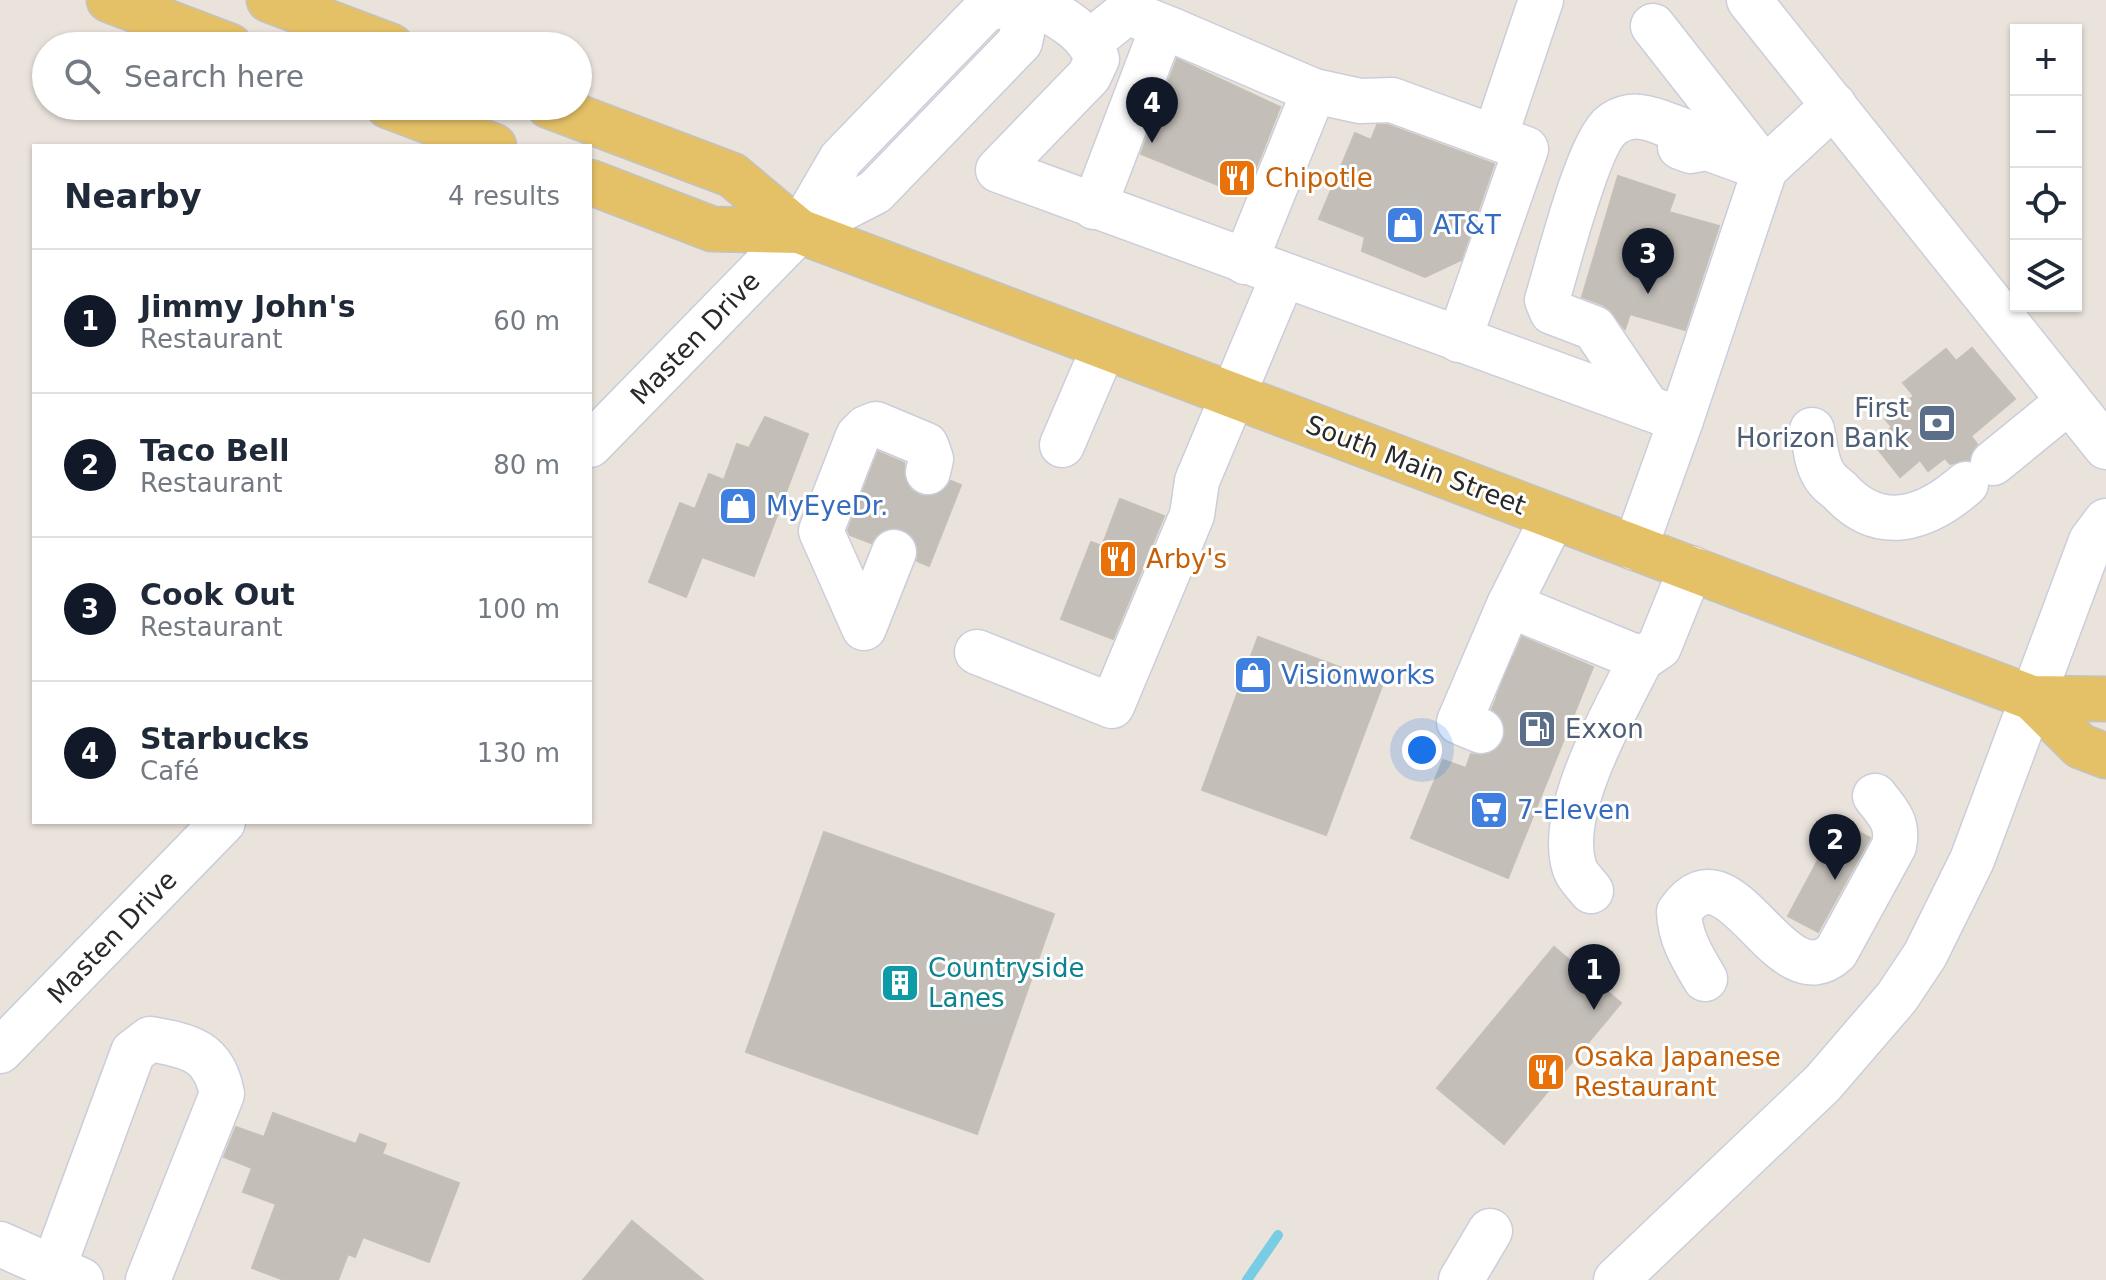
<!DOCTYPE html>
<meta charset="utf-8">
<style>
:root{--surface:#fff;--page:#f6f6f7;--text:#1f2937;--muted:#747a83;--line:#e0e1e3;--accent:#111827}
body{margin:0;font-family:"DejaVu Sans",sans-serif;background:var(--page);color:var(--text)}
.controls{position:absolute;right:24px;top:24px;display:grid;overflow:hidden;border-radius:0px;box-shadow:0 2px 6px #0004}
.controls button{width:72px;height:72px;display:grid;place-items:center;padding:0;border:0;border-bottom:2px solid var(--line);background:var(--surface);color:var(--text);font:40px sans-serif}
.you{position:absolute;left:1422px;top:750px;width:28px;height:28px;margin:-20px;border:6px solid #fff;border-radius:50%;background:#1a73e8;box-shadow:0 0 0 12px #1a73e833}
.badge{display:grid;place-items:center;width:52px;height:52px;border-radius:50%;background:var(--accent);color:#fff;font-size:26px;font-weight:700}
.pin{position:absolute;translate:-50% -66px;filter:drop-shadow(0 2px 4px #0008)}
.pin::after{content:'';position:absolute;top:42px;width:28px;height:24px;background:inherit;clip-path:polygon(0 0,100% 0,50% 100%)}
.list{margin:0;padding:0;list-style:none}
h2{display:flex;justify-content:space-between;align-items:center;height:104px;margin:0;padding:0 32px;font-size:34px}
h2 small{font-size:26px;font-weight:400;color:var(--muted)}
.list li{display:grid;grid-template-columns:52px 1fr auto;gap:24px;align-items:center;box-sizing:border-box;height:144px;padding:0 32px;border-top:2px solid var(--line)}
.list b{display:block;font-size:30px;white-space:nowrap}
.list p{margin:0;font-size:26px;white-space:nowrap;color:var(--muted)}
.list em{font-size:26px;font-style:normal;color:var(--muted)}
.icon{flex:none;width:44px;height:44px;fill:none;stroke:currentColor;stroke-width:2;stroke-linecap:round;stroke-linejoin:round}
.map{position:relative;flex:none;width:2106px;height:1280px;overflow:hidden}
.search{position:absolute;background:var(--surface);box-shadow:0 2px 6px #0004;left:32px;top:32px;width:560px;height:88px;display:flex;align-items:center;gap:20px;box-sizing:border-box;padding:0 28px;border-radius:44px;color:var(--muted);font-size:30px}
.panel{position:absolute;background:var(--surface);box-shadow:0 2px 6px #0004;left:32px;top:144px;width:560px;height:680px;border-radius:0px}
.map>svg:first-child{display:block}
</style>
<div class="map">
<svg width="2106" height="1280" viewBox="0 0 2106 1280">
<rect width="100%" height="100%" fill="#eae3dc"/>
<g fill="none" stroke-linecap="round" stroke-linejoin="round">
<!-- stream -->
<path stroke="#78cde4" stroke-width="10" d="M1247,1280L1278,1235"/>
</g>
<!-- building -->
<g fill="#c3beb8" stroke="#c5bfb6" stroke-width="2">
<path d="M1177,59L1280,107L1245,196L1141,154Z"/>
<path d="M1377,125H1388L1494,164L1461,260L1425,277L1362,251L1365,237L1319,219L1355,133L1371,140Z"/>
<path d="M1618,176L1675,195L1669,212L1719,226L1685,330L1630,314L1625,329L1604,305L1582,297Z"/>
<path d="M1972,348L2015,399L1971,436L1977,444L1969,460L1950,464L1945,458L1928,471L1920,460L1900,477L1873,443L1892,427L1885,419L1914,396L1903,383L1946,349L1956,361Z"/>
<path d="M765,417L808,434L754,576L702,557L686,597L649,582L680,503L695,509L709,474L724,480L737,444L749,448Z"/>
<path d="M878,452L904,463V480L912,491L922,496H936L951,481L961,485L929,566L917,561L919,548L913,536L904,529L890,527L878,533L871,543L850,535L848,530Z"/>
<path d="M1120,499L1164,516L1113,639L1061,619L1091,542L1102,546Z"/>
<path d="M1258,637L1383,683L1326,835L1202,790Z"/>
<path d="M1522,637L1593,667L1508,878L1411,838L1443,760L1466,768L1471,754L1485,756L1497,750L1504,741L1506,727L1501,716L1492,709Z"/>
<path d="M1839,821L1870,838L1818,932L1788,916Z"/>
<path d="M824,832L1054,914L977,1134L746,1052Z"/>
<path d="M1554,947L1621,1003L1504,1144L1437,1088Z"/>
<path d="M273,1113L356,1144L360,1134L386,1144L382,1154L459,1183L429,1262L363,1237L355,1257L348,1254L338,1280H284L252,1268L276,1204L243,1192L252,1168L224,1157L236,1127L264,1137Z"/>
<path d="M632,1221L703,1280H583Z"/>
</g>
<g fill="none" stroke-linecap="round" stroke-linejoin="round">
<!-- minor-tunnel -->
<g stroke="#c3beb8" stroke-width="44" stroke-dasharray="44 22" stroke-linecap="butt">
<path d="M894,552L928,472"/>
<path d="M1504,676L1578,706"/>
<path d="M1481,731L1556,758"/>
</g>
<!-- minor casing -->
<g stroke="#cbceda" stroke-width="47">
<g id="minor">
<path d="M1030,0C1057,16 1086,28 1097,59L1089,76L998,170L1681,420L1635,548"/>
<path d="M1749,0L2106,447"/>
<path d="M1653,26L1765,169"/>
<path d="M1091,41L1127,12L1174,31"/>
<path d="M1314,91L1360,101L1392,100L1526,149L1459,340"/>
<path d="M1495,137L1541,0"/>
<path d="M1680,147L1691,151L1707,148L1765,169"/>
<path d="M1094,207L1158,39L1174,31L1314,91L1245,262"/>
<path d="M799,231L875,192L1020,42L1029,0"/>
<path d="M1648,408L1594,328L1552,312L1547,300C1558,265 1588,141 1613,124C1629,113 1643,116 1660,122C1678,129 1694,132 1707,148"/>
<path d="M1681,420L1765,169L1834,105"/>
<path d="M1812,430C1815,443 1816,462 1823,473C1826,480 1834,486 1840,491C1880,535 1926,519 1966,484"/>
<path d="M590,445L799,231L841,159L986,9L1027,0"/>
<path d="M1062,445L1104,347"/>
<path d="M1993,463L2069,401"/>
<path d="M1553,517L1509,605L1641,659L1659,647L1691,568"/>
<path d="M894,552L864,628L821,531L858,436L866,428L876,424L926,445L931,459L928,472"/>
<path d="M977,652L1112,706L1192,515L1197,481L1283,276"/>
<path d="M1481,731L1459,722L1509,605"/>
<path d="M1591,891C1586,884 1576,875 1574,866C1557,809 1616,710 1641,659"/>
<path d="M1705,979C1692,957 1680,938 1679,912C1731,836 1779,1005 1836,952L1894,846C1899,824 1889,813 1875,796"/>
<path d="M0,1051L223,822"/>
<path d="M0,1244L81,1280"/>
<path d="M53,1269L133,1052L150,1039C190,1046 214,1051 222,1094L148,1280"/>
<path d="M1461,1280L1490,1231"/>
<path d="M1616,1280L1823,1083L1897,997L1925,955L1972,860L2091,541L2106,521"/>
</g>
</g>
<!-- major casing -->
<g stroke="#c3c3c3" stroke-width="47">
<g id="major">
<path d="M109,0L230,46"/>
<path d="M269,0L391,46"/>
<path d="M388,106L494,146"/>
<path d="M549,106L732,175L799,231L2032,698L2106,699"/>
<path d="M590,182L712,229L799,231"/>
<path d="M2032,698L2080,746L2106,756"/>
</g>
</g>
<!-- minor -->
<use href="#minor" stroke="#fff" stroke-width="44"/>
<!-- major -->
<use href="#major" stroke="#e4c067" stroke-width="44"/>
</g>
<!-- icons -->
<defs>
<g id="restaurant-square" transform="scale(2)"><rect x="-9" y="-9" width="18" height="18" rx="4" fill="#e8710a" stroke="#fff"/><path d="M-5-6h1v4h1v-4h1v4h1v-4h1v5L-1.5 .5V6h-2V.5L-5-1ZM5-6V6H3V1.5H1.5Q1.5-4 5-6Z" fill="#fff"/></g>
<g id="shop-square" transform="scale(2)"><rect x="-9" y="-9" width="18" height="18" rx="4" fill="#3f7fe0" stroke="#fff"/><path d="M-5-2.5h2.3a2.7 3.5 0 0 1 5.4 0H5L5.5 6h-11ZM-1.5-2.5h3a1.5 2.3 0 0 0-3 0Z" fill="#fff"/></g>
<g id="bank-square" transform="scale(2)"><rect x="-9" y="-9" width="18" height="18" rx="4" fill="#5c6f8a" stroke="#fff"/><path d="M-6-4H6V4H-6ZM0-2.3a2.3 2.3 0 1 0 0 4.6a2.3 2.3 0 1 0 0-4.6Z" fill="#fff"/></g>
<g id="fuel-square" transform="scale(2)"><rect x="-9" y="-9" width="18" height="18" rx="4" fill="#5c6f8a" stroke="#fff"/><path d="M-5.5-6h7V0h2V4h1.3V-2.5L3-4.5l.8-.8L6-3V5H2.5V1h-1V6h-7ZM-4.2-4.7v3.2H.2V-4.7Z" fill="#fff"/></g>
<g id="supermarket-square" transform="scale(2)"><rect x="-9" y="-9" width="18" height="18" rx="4" fill="#3f7fe0" stroke="#fff"/><path d="M-6-5.5h2.5l.6 2H6L4.5 2H-2.5L-4.4-4H-6ZM-1.5 3.2a1.3 1.3 0 1 0 .1 0ZM3 3.2a1.3 1.3 0 1 0 .1 0Z" fill="#fff"/></g>
<g id="building-square" transform="scale(2)"><rect x="-9" y="-9" width="18" height="18" rx="4" fill="#0f9aa8" stroke="#fff"/><path d="M-4-6H4V6H1V3H-1V6H-4ZM-2.5-4.3h1.7v1.8h-1.7ZM.8-4.3h1.7v1.8H.8ZM-2.5-1h1.7V.8h-1.7ZM.8-1h1.7V.8H.8Z" fill="#fff"/></g>
</defs>
<g fill-rule="evenodd">
<use href="#restaurant-square" x="1237" y="178"/>
<use href="#shop-square" x="1405" y="225"/>
<use href="#bank-square" x="1937" y="423"/>
<use href="#shop-square" x="738" y="506"/>
<use href="#restaurant-square" x="1118" y="559"/>
<use href="#shop-square" x="1253" y="675"/>
<use href="#fuel-square" x="1537" y="729"/>
<use href="#supermarket-square" x="1489" y="810"/>
<use href="#building-square" x="900" y="983"/>
<use href="#restaurant-square" x="1546" y="1072"/>
</g>
<g text-anchor="middle" dominant-baseline="central" stroke-width="6" stroke-linejoin="round" paint-order="stroke">
<!-- food labels -->
<g font-size="26" fill="#c56008" stroke="#fff" text-anchor="start">
<text x="1265" y="178">Chipotle</text>
<text x="1146" y="559">Arby's</text>
<text x="1574" y="1057">Osaka Japanese<tspan x="1574" dy="30">Restaurant</tspan></text>
</g>
<!-- shop labels -->
<g font-size="26" fill="#366cbe" stroke="#fff" text-anchor="start">
<text x="1433" y="225">AT&amp;T</text>
<text x="766" y="506">MyEyeDr.</text>
<text x="1281" y="675">Visionworks</text>
<text x="1517" y="810">7-Eleven</text>
</g>
<!-- street labels -->
<g font-size="26" fill="#292929" stroke="#fff">
<text transform="translate(695 338) rotate(-46)">Masten Drive</text>
<text transform="translate(1416 465) rotate(21)">South Main Street</text>
<text transform="translate(112 937) rotate(-46)">Masten Drive</text>
</g>
<!-- service labels -->
<g font-size="26" fill="#4e5e75" stroke="#fff" text-anchor="end">
<text x="1909" y="408">First<tspan x="1909" dy="30">Horizon Bank</tspan></text>
<text x="1565" y="729" text-anchor="start">Exxon</text>
</g>
<!-- culture labels -->
<g font-size="26" fill="#0d838f" stroke="#fff" text-anchor="start">
<text x="928" y="968">Countryside<tspan x="928" dy="30">Lanes</tspan></text>
</g>
</g>
</svg>
<div class="controls">
<button>+</button>
<button>−</button>
<button><svg class="icon" aria-label="locate" viewBox="0 0 24 24"><circle cx="12" cy="12" r="6"/><path d="M12 2v4M12 18v4M2 12h4M18 12h4"/></svg></button>
<button><svg class="icon" aria-label="layers" viewBox="0 0 24 24"><path d="M12 4l9 5-9 5-9-5zM3 14l9 5 9-5"/></svg></button>
</div>
<div class="you"></div>
<div class="pin badge" style="left:1594px;top:1010px">1</div>
<div class="pin badge" style="left:1835px;top:880px">2</div>
<div class="pin badge" style="left:1648px;top:294px">3</div>
<div class="pin badge" style="left:1152px;top:143px">4</div>
<div class="search"><svg class="icon" aria-label="search" viewBox="0 0 24 24"><circle cx="10" cy="10" r="6"/><path d="M15 15l6 6"/></svg>Search here</div>
<section class="panel">
<h2>Nearby<small>4 results</small></h2>
<ul class="list">
<li><span class="badge">1</span><div><b>Jimmy John's</b><p>Restaurant</p></div><em>60 m</em></li>
<li><span class="badge">2</span><div><b>Taco Bell</b><p>Restaurant</p></div><em>80 m</em></li>
<li><span class="badge">3</span><div><b>Cook Out</b><p>Restaurant</p></div><em>100 m</em></li>
<li><span class="badge">4</span><div><b>Starbucks</b><p>Café</p></div><em>130 m</em></li>
</ul>
</section>
</div>
